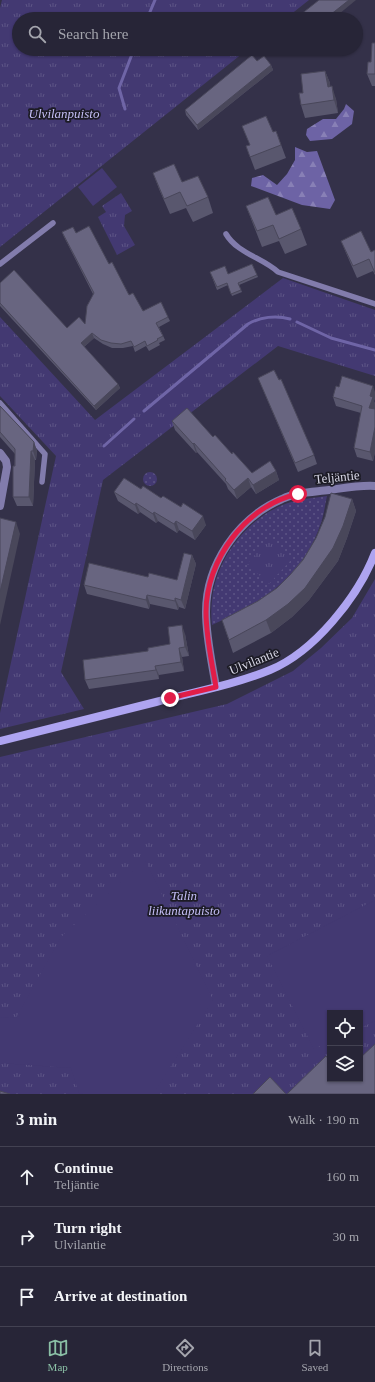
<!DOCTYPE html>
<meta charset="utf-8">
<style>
:root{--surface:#272537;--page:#333142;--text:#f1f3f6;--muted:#a4a5ad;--line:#434252;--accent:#8abfa5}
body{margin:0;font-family:"Times New Roman",serif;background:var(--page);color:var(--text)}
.controls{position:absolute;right:12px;bottom:12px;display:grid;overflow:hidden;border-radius:0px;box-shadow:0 1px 3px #0004}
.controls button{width:36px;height:36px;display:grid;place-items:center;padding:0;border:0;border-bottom:1px solid var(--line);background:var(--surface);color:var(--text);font:20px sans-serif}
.stop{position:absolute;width:12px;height:12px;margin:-9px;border:3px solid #e11d48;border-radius:50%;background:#fff}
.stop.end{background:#e11d48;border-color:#fff;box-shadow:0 1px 4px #0008}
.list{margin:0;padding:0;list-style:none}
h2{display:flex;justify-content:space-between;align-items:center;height:52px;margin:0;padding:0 16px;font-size:17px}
h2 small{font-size:13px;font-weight:400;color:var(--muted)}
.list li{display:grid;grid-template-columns:26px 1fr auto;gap:12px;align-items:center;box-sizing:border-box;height:60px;padding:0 16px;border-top:1px solid var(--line)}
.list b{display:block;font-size:15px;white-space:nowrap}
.list p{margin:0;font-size:13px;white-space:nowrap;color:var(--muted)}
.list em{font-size:13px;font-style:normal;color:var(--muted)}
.icon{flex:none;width:22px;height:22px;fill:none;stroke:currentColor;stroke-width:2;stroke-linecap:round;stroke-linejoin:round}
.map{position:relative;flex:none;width:375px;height:1094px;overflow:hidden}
.search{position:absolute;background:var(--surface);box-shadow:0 1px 3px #0004;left:12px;right:12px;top:12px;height:44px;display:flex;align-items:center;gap:10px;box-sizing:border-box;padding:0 14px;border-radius:22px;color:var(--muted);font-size:15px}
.sheet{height:232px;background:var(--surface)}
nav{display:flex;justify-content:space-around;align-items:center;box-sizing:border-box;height:56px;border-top:1px solid var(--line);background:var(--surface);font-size:11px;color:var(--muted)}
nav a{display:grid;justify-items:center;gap:2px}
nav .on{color:var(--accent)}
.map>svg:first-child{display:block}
</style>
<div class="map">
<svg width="375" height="1094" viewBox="0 0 375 1094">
<defs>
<pattern id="grass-dots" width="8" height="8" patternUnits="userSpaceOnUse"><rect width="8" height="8" fill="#433972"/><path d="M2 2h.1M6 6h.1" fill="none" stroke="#5d5586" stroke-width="1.8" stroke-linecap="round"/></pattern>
<pattern id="forest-firs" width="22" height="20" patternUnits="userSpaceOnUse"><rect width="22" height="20" fill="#6d63a5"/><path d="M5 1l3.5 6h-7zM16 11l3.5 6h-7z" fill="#8880b6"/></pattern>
<pattern id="park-tufts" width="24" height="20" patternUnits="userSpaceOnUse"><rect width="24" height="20" fill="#433972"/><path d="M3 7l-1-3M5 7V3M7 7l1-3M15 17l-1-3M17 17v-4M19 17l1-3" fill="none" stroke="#5d5586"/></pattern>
</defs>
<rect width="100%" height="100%" fill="#343149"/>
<!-- grass -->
<g fill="url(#grass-dots)">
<circle cx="150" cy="479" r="7"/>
<path d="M327,496C325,505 324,514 321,523C302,579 262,602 212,625C211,617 211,608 212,600C216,559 246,519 285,504C299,499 313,498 327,496Z"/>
</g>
<!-- forest -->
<g fill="url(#forest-firs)">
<path d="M346,104L354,111L352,124L332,139L310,141L306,135L307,129L323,119H336L344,109Z"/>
<path d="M295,147L307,152L317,151L335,200L330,209L302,205L251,186L252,178L263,175L277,185L287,174L295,160Z"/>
</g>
<!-- park -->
<g fill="url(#park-tufts)" fill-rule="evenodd">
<path d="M2,0H309L285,19H19V49H248L0,247V8Z"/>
<path d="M121,193L132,211L125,215L124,226L135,245L117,255L98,217L106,212L102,206Z"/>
<path d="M283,278L375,310V376L278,346L103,480L61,672L84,709L0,729V713L56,456L0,396V317L95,420Z"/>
<path d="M269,539L292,559L269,584L247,564Z"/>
<path d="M375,579V1094H0V757L227,704L293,671L321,648L352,618ZM330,1013H360V1079H330Z"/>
</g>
<!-- pitch -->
<g fill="#433972">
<path d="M102,168L117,187L93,206L78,187Z"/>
<path d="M145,860L213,1000L155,1091L151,1094H83L79,1093L71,1068L0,1063V1017L16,1018L61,937Z"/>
<path d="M375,900V1021L360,1028V1013H330V1041L314,1049L267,956Z"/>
</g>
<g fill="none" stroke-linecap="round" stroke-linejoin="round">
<!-- stream -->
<g stroke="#6f65a7" stroke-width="3">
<path d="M147,19L155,0"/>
<path d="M125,109L119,88L134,49"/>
<path d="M297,322L331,338L375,350"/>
<path d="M144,411L248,324C260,317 276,315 290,319"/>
<path d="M104,446L134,419"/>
</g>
<!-- lane -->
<g stroke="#827cac" stroke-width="5.5">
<path d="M226,234C237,253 263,258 278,272L375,304"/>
<path d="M0,264L53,223"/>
<path d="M0,403L45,454L42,482"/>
</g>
<!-- street -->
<g stroke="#827cac" stroke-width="8">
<path d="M0,453L6,461L7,467L0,506"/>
<path d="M216,687C212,663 206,637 206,612C206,564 238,518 282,499C296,492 314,492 329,490C344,488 360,485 375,486"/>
</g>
<!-- secondary -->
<path stroke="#aea4f1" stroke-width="8" d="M0,741C52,728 104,715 156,702C194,692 233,685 270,670C314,652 358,597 375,553"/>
</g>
<!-- wall -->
<g fill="#59576e">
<path d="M375,43V86H372L367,74L371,62Z"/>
<path d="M257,61L271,65L273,70L198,130L186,115L185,110Z"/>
<path d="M325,71L330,83V87L336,99L338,113L305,118L301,105L303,93Z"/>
<path d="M242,126L273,132L276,131L286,158L255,170L246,146L250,145Z"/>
<path d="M153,173L182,182L208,197L213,213L193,222L186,208L170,214L159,189Z"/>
<path d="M246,206L276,215L301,229L307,245L285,254L279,241L262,247Z"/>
<path d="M62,232L76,233L109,264L129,295L143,311L168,317L170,321L159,327L165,340L159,343L160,345L149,351L146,346L135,352L133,346L123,348H112L103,344L94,338L84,347L118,384L120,388L96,410L0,306V283L67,328L85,324L93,294L64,237Z"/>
<path d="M341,241L371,252L375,250V275L373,271L357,278L346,253Z"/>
<path d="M252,264L258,277L239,285L242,292L232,296L228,285L217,290L210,272L228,274Z"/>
<path d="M258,378L314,455L317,464L298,472Z"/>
<path d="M339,387L375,392V398L374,401L375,404V452L373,461L357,457L354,448L361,413L336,406L333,397Z"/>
<path d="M0,406L34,442L37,451L36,460H35L33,506H17L13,497L15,454L0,437Z"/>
<path d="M172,421L213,437L252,473L276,471L279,480L256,494L251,487L237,499L228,489L226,484L197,452L196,453L175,430Z"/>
<path d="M141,489L161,498L206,525L195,540L179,530L177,533L158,521L156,523L140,512L138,514L118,501L114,492Z"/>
<path d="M352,499L356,511L347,538L338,561L309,600L292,617L271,633L233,653L222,620L258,601L277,588L290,575Z"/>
<path d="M192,555L196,564L185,609L179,607L178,610L150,604L149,609L87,594L84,585L148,577L177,580Z"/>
<path d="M185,634L189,656L182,657L184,671L159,675V679L89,689L85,680L148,651L170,644Z"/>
</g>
<!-- shaded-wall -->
<g fill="#49475a">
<path d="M349,0H356L333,19H325Z"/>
<path d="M271,65L273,70L198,130L197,125Z"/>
<path d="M325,71L330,83L332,99L328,87Z"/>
<path d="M332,86L336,99L338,113L334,100Z"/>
<path d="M92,333L94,338L83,348L81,343Z"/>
<path d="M118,384L120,388L96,410L94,406Z"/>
<path d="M373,386L375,392V398L374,401L375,404V409L369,408L370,396Z"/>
<path d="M375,427V452L373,461L370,452Z"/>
<path d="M34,442L37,451L36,460L33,451Z"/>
<path d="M194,443L197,452L196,453L193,444Z"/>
<path d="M31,451L35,460L33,506L29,497Z"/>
<path d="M276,471L279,480L256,494L253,485Z"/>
<path d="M248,478L251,487L237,499L234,490Z"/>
<path d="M352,499L356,511L347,538L338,561L309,600L292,617L271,633L266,620Z"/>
<path d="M136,503L140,512L138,514L135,505Z"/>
<path d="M154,512L158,521L156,523L153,514Z"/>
<path d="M203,516L206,525L195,540L192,531Z"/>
<path d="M176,521L179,530L177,533L174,524Z"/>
<path d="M16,522L20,534L0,625V592Z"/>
<path d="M192,555L196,564L185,609L181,600Z"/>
<path d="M147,595L150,604L149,609L146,600Z"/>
<path d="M175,598L179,607L178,610L175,601Z"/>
<path d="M182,625L185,634L189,656L185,647Z"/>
<path d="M179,648L182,657L184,671L181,662Z"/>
<path d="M155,666L159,675V679L156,670Z"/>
</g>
<!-- building -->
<g fill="#686580" stroke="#49475a">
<path d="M319,0H349L325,19H295Z"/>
<path d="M372,43H375V74H367L368,62H371Z"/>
<path d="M252,55L257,61L264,56L271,65L197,125L185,110Z"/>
<path d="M325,71L328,87L332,86L334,100L301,105L299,93H303L301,74Z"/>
<path d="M266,116L273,132L276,131L281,145L250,157L246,146L250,145L242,126Z"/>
<path d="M174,164L182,182L198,176L208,197L187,206L180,192L164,199L153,173Z"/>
<path d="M268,197L276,215L292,208L301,229L279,239L273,225L257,231L246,206Z"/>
<path d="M89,226L109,264L112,262L129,295L133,293L143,311L161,302L168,317L156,323L163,336L157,339L158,340L147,346L145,341L134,347L131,341L121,344L111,343L101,340L92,333L81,343L118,384L94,406L0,303V283L14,270L67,328L79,317L85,324L87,306L94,293L62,232L73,227L76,233Z"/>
<path d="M361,231L371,252L375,250V273L369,259L353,266L341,241Z"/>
<path d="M252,264L257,275L238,283L241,290L231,294L227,283L217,287L210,272L225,266L228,274Z"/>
<path d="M274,370L279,380L281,379L314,455L295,463L258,378Z"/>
<path d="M342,376L373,386L370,396L373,397L369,408L375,409V427L370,452L354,448L362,406L333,397L336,386L339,387Z"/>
<path d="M0,406L34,442L33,451H31L29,497H13V466H15V449L0,432Z"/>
<path d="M187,408L213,437L215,435L232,454L233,452L252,473L270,461L276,471L253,485L248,478L234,490L225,480L226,479L194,443L193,444L172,421Z"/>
<path d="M124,478L141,489L143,486L161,498L163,496L181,507L183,503L203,516L192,531L176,521L174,524L154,512L153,514L136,503L135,505L114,492Z"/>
<path d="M331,493L352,499L343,526L333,548L305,588L288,604L266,620L229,640L222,620L258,601L277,588L290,575L303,560L316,538L325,517Z"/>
<path d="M0,518L16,522L0,592Z"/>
<path d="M184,553L192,555L181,600L175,598V601L147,595L146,600L84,585L89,563L148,577L149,573L177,580Z"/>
<path d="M182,625L185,647L179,648L181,662L155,666L156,670L85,680L83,660L148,651V648L170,644L168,627Z"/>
<path d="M375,1044V1094H287L326,1056L330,1061V1079H360V1058Z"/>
<path d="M270,1077L286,1094H253Z"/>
<path d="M0,1091L10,1094H0Z"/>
</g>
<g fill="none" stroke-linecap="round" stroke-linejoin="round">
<!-- route -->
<path stroke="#e11d48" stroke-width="5" d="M170,698L216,687C212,663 206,637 206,612C206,560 246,505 298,494"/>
</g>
<g text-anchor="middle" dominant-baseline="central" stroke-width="3.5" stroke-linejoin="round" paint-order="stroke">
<!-- park labels -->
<g font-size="13" font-style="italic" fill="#c4bef6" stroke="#1c1b25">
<text x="64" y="113">Ulvilanpuisto</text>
<text x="184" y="895">Talin<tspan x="184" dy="15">liikuntapuisto</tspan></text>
</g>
<!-- street labels -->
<g font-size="13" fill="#d8d7e6" stroke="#1c1b25">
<text transform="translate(337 477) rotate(-6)">Teljäntie</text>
<text transform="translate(254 661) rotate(-22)">Ulvilantie</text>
</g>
</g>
</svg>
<div class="controls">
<button><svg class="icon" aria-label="locate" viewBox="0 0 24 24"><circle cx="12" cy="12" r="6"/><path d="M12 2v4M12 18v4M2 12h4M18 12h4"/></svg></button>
<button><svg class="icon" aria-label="layers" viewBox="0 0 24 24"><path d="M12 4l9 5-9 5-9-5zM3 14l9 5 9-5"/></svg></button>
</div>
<div class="stop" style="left:298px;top:494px"></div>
<div class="stop end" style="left:170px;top:698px"></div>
<div class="search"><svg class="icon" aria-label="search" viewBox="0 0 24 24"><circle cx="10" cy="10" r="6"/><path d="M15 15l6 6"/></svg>Search here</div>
</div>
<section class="sheet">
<h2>3 min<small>Walk · 190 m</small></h2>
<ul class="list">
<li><svg class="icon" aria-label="ahead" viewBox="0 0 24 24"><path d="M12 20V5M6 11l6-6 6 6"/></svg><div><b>Continue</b><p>Teljäntie</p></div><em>160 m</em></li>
<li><svg class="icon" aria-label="right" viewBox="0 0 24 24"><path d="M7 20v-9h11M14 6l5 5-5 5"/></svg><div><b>Turn right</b><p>Ulvilantie</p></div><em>30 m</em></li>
<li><svg class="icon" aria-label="arrive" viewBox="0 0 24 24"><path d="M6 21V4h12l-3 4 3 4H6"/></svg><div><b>Arrive at destination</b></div></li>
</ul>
</section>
<nav>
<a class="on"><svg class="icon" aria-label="map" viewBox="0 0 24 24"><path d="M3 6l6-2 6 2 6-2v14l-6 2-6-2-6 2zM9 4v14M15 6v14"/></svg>Map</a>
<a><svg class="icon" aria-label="directions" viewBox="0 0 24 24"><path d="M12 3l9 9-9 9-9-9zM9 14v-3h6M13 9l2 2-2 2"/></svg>Directions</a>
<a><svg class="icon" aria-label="saved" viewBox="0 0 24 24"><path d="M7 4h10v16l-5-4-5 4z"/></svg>Saved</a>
</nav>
